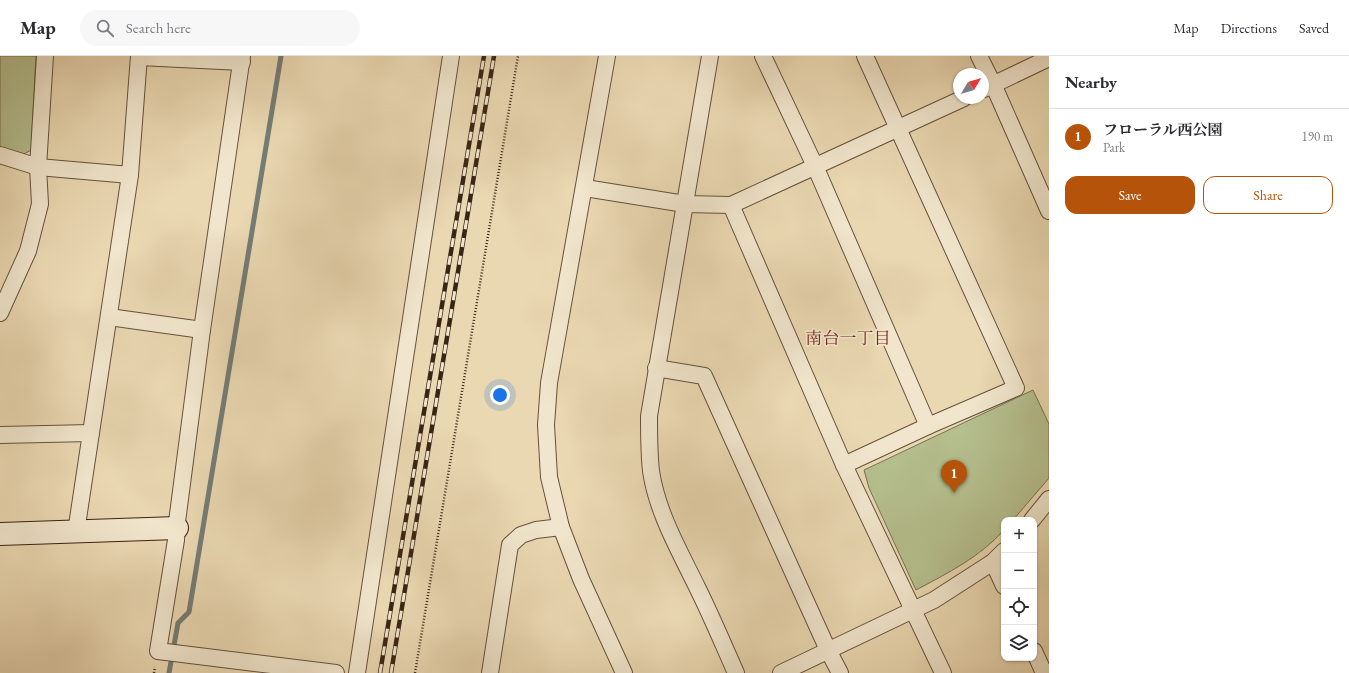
<!DOCTYPE html>
<meta charset="utf-8">
<style>
:root{--surface:#fff;--page:#f7f7f7;--text:#2b2b33;--muted:#7c7c81;--line:#e1e1e2;--accent:#b45309}
body{margin:0;font-family:"EB Garamond","Noto Serif JP",serif;background:var(--page);color:var(--text)}
.controls{position:absolute;right:12px;bottom:12px;display:grid;overflow:hidden;border-radius:8px;box-shadow:0 1px 3px #0004}
.controls button{width:36px;height:36px;display:grid;place-items:center;padding:0;border:0;border-bottom:1px solid var(--line);background:var(--surface);color:var(--text);font:20px sans-serif}
.compass{position:absolute;left:953px;top:12px;width:36px;height:36px;border-radius:50%;background:var(--surface);box-shadow:0 1px 3px #0004;rotate:52deg}
.you{position:absolute;left:500px;top:339px;width:14px;height:14px;margin:-10px;border:3px solid #fff;border-radius:50%;background:#1a73e8;box-shadow:0 0 0 6px #1a73e833}
.badge{display:grid;place-items:center;width:26px;height:26px;border-radius:50%;background:var(--accent);color:#fff;font-size:13px;font-weight:700}
.pin{position:absolute;translate:-50% -33px;filter:drop-shadow(0 1px 2px #0008)}
.pin::after{content:'';position:absolute;top:21px;width:14px;height:12px;background:inherit;clip-path:polygon(0 0,100% 0,50% 100%)}
.list{margin:0;padding:0;list-style:none}
h2{display:flex;justify-content:space-between;align-items:center;height:52px;margin:0;padding:0 16px;font-size:17px}
h2 small{font-size:13px;font-weight:400;color:var(--muted)}
.list li{display:grid;grid-template-columns:26px 1fr auto;gap:12px;align-items:center;box-sizing:border-box;height:56px;padding:0 16px;border-top:1px solid var(--line)}
.list b{display:block;font-size:15px;white-space:nowrap}
.list p{margin:0;font-size:13px;white-space:nowrap;color:var(--muted)}
.list em{font-size:13px;font-style:normal;color:var(--muted)}
.actions{display:flex;gap:8px;padding:12px 16px}
.actions a{flex:1;padding:9px 0;border:1px solid var(--accent);border-radius:12px;text-align:center;font-size:14px;color:var(--accent)}
.actions .main{background:var(--accent);color:#fff}
.icon{flex:none;width:22px;height:22px;fill:none;stroke:currentColor;stroke-width:2;stroke-linecap:round;stroke-linejoin:round}
.map{position:relative;flex:none;width:1049px;height:617px;overflow:hidden}
header{display:flex;align-items:center;gap:24px;box-sizing:border-box;height:56px;padding:0 20px;background:var(--surface);border-bottom:1px solid var(--line)}
header strong{font-size:19px}
nav{display:flex;gap:22px;margin-inline-start:auto;font-size:14px}
.search{width:280px;height:36px;background:var(--page);display:flex;align-items:center;gap:10px;box-sizing:border-box;padding:0 14px;border-radius:22px;color:var(--muted);font-size:15px}
main{display:flex}
aside{flex:1;background:var(--surface)}
.map>svg:first-child{display:block}
</style>
<header>
<strong>Map</strong>
<div class="search"><svg class="icon" aria-label="search" viewBox="0 0 24 24"><circle cx="10" cy="10" r="6"/><path d="M15 15l6 6"/></svg>Search here</div>
<nav><a>Map</a><a>Directions</a><a>Saved</a></nav>
</header>
<main>
<div class="map">
<svg width="1049" height="617" viewBox="0 0 1049 617">
<rect width="100%" height="100%" fill="#ead8b2"/>
<filter id="stains"><feTurbulence type="fractalNoise" baseFrequency=".005" numOctaves="4"/><feColorMatrix values="0 0 0 0 .2 0 0 0 0 .09 0 0 0 0 .02 0 0 0 .5 -.17"/></filter>
<radialGradient id="worn" r=".72"><stop offset=".6" stop-color="#630" stop-opacity="0"/><stop offset="1" stop-color="#630" stop-opacity=".3"/></radialGradient>
<!-- green -->
<g fill="#b5bf8e" stroke="#777252">
<path d="M0,0H36L31,94L24,98L0,91Z"/>
<path d="M1033,334L1049,368V422L1013,464H1004V474C980,501 948,517 916,534L869,432L864,414Z"/>
</g>
<g fill="none" stroke-linecap="round" stroke-linejoin="round">
<!-- stream -->
<path stroke="#747d76" stroke-width="5" d="M169,617L178,567L189,556L281,0"/>
<!-- street casing -->
<g stroke="#65523c" stroke-width="18">
<g id="street">
<path d="M242,0L202,274L177,466L176,484L158,595L336,617"/>
<path d="M607,0L549,327L546,369L549,421L561,471L581,523L624,617"/>
<path d="M710,0L649,360C649,378 649,397 651,415C657,456 679,494 697,531C711,559 723,588 736,617"/>
<path d="M763,0L815,110L928,370"/>
<path d="M979,0L993,28L1049,155"/>
<path d="M139,1L242,6"/>
<path d="M984,33L1049,2"/>
<path d="M0,99L38,111L130,119"/>
<path d="M585,132L685,148L731,149L964,42"/>
<path d="M731,149L844,409L943,617"/>
<path d="M0,257L28,195L40,148L38,111L45,0"/>
<path d="M109,261L202,274"/>
<path d="M656,312L704,320L828,594L840,617"/>
<path d="M0,379L91,377"/>
<path d="M844,409L928,370L1016,332L865,0"/>
<path d="M1032,464L1049,443"/>
<path d="M76,476L130,119L139,0"/>
<path d="M993,506L1004,530"/>
<path d="M1034,595L1044,617"/>
<path d="M357,617L451,0"/>
<path d="M490,617L510,489L521,479L536,474L561,471"/>
<path d="M781,617L934,544L993,506L1004,495"/>
</g>
</g>
<!-- secondary casing -->
<g stroke="#392515" stroke-width="24">
<path id="secondary" d="M0,478L177,472"/>
</g>
<!-- path -->
<g stroke="#392515" stroke-width="2.5" stroke-dasharray="1 2" stroke-linecap="butt">
<path d="M154,617L155,611"/>
<path d="M415,617L518,0"/>
</g>
<!-- street -->
<use href="#street" stroke="#f1e6cd" stroke-width="16"/>
<!-- secondary -->
<use href="#secondary" stroke="#f1e6cd" stroke-width="22"/>
<!-- rail casing -->
<g stroke="#392515" stroke-width="4.5">
<g id="rail">
<path d="M380,617L484,0"/>
<path d="M391,617L494,0"/>
</g>
</g>
<!-- rail -->
<use href="#rail" stroke="#f1e6cd" stroke-width="3" stroke-dasharray="9" stroke-linecap="butt"/>
</g>
<g text-anchor="middle" dominant-baseline="central" stroke-width="3.5" stroke-linejoin="round" paint-order="stroke">
<!-- neighbourhood labels -->
<g font-size="17" fill="#7a1f14" stroke="#f1e6cd">
<text x="848" y="282">南台一丁目</text>
</g>
</g>
<rect width="100%" height="100%" filter="url(#stains)"/>
<rect width="100%" height="100%" fill="url(#worn)"/>
</svg>
<div class="controls">
<button>+</button>
<button>−</button>
<button><svg class="icon" aria-label="locate" viewBox="0 0 24 24"><circle cx="12" cy="12" r="6"/><path d="M12 2v4M12 18v4M2 12h4M18 12h4"/></svg></button>
<button><svg class="icon" aria-label="layers" viewBox="0 0 24 24"><path d="M12 4l9 5-9 5-9-5zM3 14l9 5 9-5"/></svg></button>
</div>
<svg class="compass" viewBox="-18 -18 36 36"><path d="M0-13l5 13h-10z" fill="#e53935"/><path d="M0 13l5-13h-10z" fill="#7c7c81"/></svg>
<div class="you"></div>
<div class="pin badge" style="left:954px;top:437px">1</div>
</div>
<aside>
<h2>Nearby<small></small></h2>
<ul class="list">
<li><span class="badge">1</span><div><b>フローラル西公園</b><p>Park</p></div><em>190 m</em></li>
</ul>
<div class="actions"><a class="main">Save</a><a>Share</a></div>
</aside>
</main>
